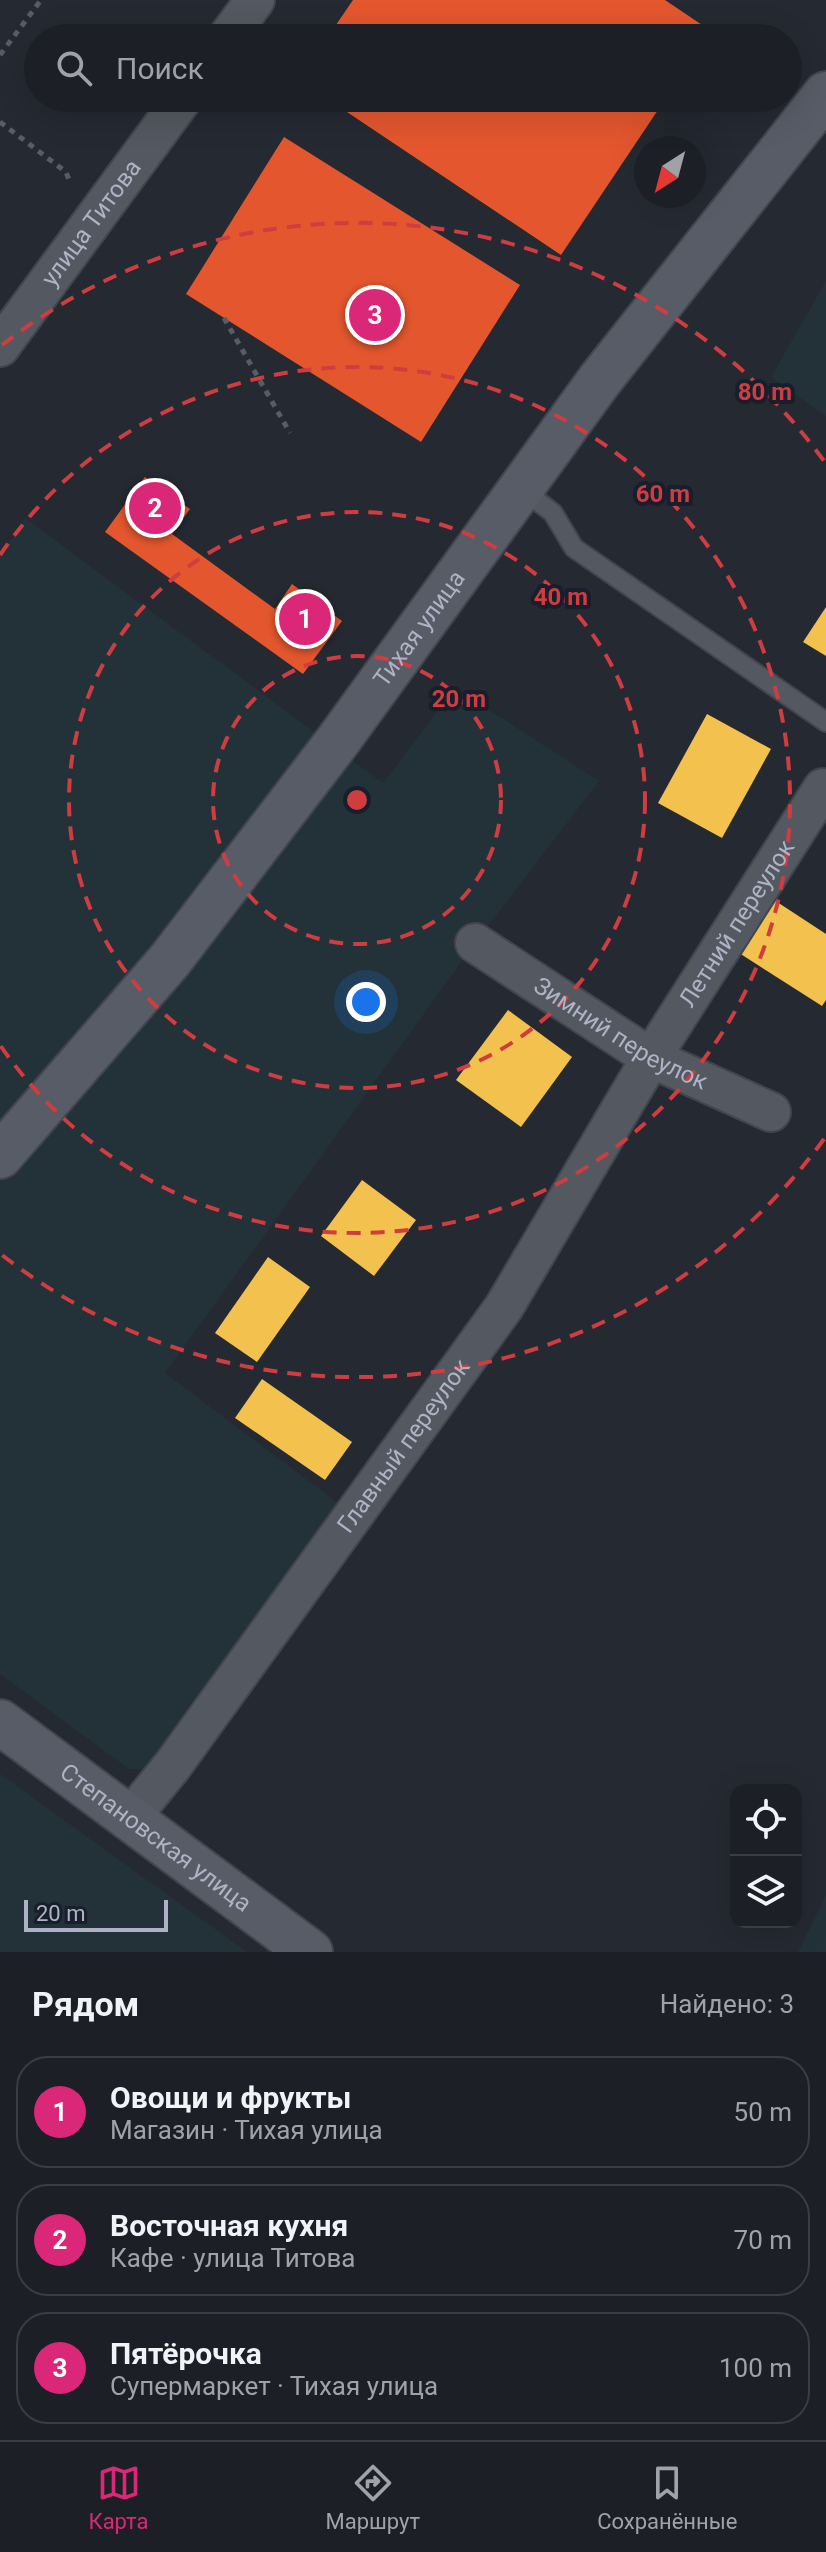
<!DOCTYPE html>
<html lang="ru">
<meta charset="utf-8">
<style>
:root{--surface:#1c1f26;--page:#25272e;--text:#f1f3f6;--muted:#a0a2a7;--line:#3a3d43;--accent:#db2777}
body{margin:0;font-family:Roboto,sans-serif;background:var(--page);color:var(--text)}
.controls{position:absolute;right:24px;bottom:24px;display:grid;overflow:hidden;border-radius:16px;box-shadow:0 8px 32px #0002}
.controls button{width:72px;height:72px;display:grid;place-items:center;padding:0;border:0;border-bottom:2px solid var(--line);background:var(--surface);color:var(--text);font:40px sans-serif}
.compass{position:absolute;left:634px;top:136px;width:72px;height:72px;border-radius:50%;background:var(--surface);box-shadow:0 8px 32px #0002;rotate:216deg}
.scale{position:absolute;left:24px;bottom:20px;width:144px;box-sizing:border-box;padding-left:8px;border:4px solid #adb3c5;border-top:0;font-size:22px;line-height:28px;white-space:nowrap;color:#adb3c5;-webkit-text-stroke:6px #181e2c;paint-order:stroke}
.you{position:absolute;left:366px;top:1002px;width:28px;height:28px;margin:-20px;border:6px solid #fff;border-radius:50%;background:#1a73e8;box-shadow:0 0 0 12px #1a73e833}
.badge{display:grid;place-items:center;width:52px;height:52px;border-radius:50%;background:var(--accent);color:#fff;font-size:26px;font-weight:700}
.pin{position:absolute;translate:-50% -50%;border:4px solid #fff;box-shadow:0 2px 8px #0006}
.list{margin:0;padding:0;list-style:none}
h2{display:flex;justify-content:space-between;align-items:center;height:104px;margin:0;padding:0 32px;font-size:34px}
h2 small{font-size:26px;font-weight:400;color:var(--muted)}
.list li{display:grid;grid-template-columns:52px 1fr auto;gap:24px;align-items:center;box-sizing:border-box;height:112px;margin:0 16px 16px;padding:0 16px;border:2px solid var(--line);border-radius:32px}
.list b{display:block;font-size:30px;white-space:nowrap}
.list p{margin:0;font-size:26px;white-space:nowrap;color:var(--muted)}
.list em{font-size:26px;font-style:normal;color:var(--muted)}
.icon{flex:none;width:44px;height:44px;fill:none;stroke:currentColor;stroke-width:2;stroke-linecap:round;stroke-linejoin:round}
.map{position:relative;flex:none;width:826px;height:1952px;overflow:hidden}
.search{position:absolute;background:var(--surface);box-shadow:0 8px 32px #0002;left:24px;right:24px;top:24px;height:88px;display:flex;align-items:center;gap:20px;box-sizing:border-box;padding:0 28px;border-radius:44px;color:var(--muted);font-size:30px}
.sheet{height:488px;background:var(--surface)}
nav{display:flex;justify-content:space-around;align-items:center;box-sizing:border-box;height:112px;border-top:2px solid var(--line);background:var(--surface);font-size:22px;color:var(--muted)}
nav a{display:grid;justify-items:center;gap:4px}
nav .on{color:var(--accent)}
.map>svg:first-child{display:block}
</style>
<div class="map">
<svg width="826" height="1952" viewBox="0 0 826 1952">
<rect width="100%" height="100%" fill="#252932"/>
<!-- green -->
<g fill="#223238">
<path d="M826,281V416L771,377Z"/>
<path d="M25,518L383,783L455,688L599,781L475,943L165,1373L342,1506L161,1770L129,1769L0,1674V557Z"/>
<path d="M0,1774L247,1952H0Z"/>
<path d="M826,1895V1952H798Z"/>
</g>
<!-- homes -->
<g fill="#f2c14e">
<path d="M826,607V656L803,642Z"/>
<path d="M707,714L771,749L722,838L658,803Z"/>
<path d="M771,898L826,934V1000L822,1006L736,951Z"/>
<path d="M508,1010L572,1057L521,1127L456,1080Z"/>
<path d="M362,1180L416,1220L374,1276L321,1236Z"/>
<path d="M268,1257L310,1287L257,1362L215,1333Z"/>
<path d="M262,1379L352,1442L325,1480L235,1418Z"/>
</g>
<!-- shops -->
<g fill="#e4572e">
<path d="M353,0H665L711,31L706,38H327Z"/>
<path d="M326,98H666L561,255Z"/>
<path d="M284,137L520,285L421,442L186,294Z"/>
<path d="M145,477L190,509L172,534L275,609L292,584L342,621L303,674L105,532Z"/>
</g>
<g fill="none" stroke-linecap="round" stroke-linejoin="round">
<!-- lane casing -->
<g stroke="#42454d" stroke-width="22">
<path id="lane" d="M522,489L553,513L574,548L826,722"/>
</g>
<!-- street casing -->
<g stroke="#42454d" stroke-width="42">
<g id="street">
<path d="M227,38L255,0"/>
<path id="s1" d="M0,347L183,98"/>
<path id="s2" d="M475,943L651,1058L771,1112"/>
<path id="s3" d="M130,1818L173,1765L504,1307L651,1058L823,788"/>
</g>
</g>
<!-- secondary casing -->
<g stroke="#42454d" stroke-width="48">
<g id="secondary">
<path id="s4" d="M0,1156L170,960L337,742L599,381L826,94"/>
<path id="s5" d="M0,1722L310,1952"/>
</g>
</g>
<!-- path -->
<g stroke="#585c64" stroke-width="5" stroke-dasharray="6 6" stroke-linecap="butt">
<path d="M0,55L41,0"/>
<path d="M0,122L66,172L69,180"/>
<path d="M224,318L290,433"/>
</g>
<!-- lane -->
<use href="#lane" stroke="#545860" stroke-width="18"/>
<!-- street -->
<use href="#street" stroke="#545860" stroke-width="38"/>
<!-- secondary -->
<use href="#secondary" stroke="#585c66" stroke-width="44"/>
</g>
<!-- distance rings -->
<g fill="none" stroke="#d03d40" stroke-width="4" stroke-dasharray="14 10">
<circle cx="357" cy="800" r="144"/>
<circle cx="357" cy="800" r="288"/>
<path d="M0 555A433 433 0 1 1 0 1045"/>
<path d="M824 1139A577 577 0 0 1 2 1255M2 345A577 577 0 0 1 824 461"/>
</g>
<g text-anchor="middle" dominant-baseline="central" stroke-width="8" stroke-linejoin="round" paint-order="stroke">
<!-- street labels -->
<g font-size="24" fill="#adb3c5" stroke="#181e2c">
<text stroke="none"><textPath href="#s1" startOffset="154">улица Титова</textPath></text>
<text stroke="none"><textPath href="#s4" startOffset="674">Тихая улица</textPath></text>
<text stroke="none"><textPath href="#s3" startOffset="1082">Летний переулок</textPath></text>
<text stroke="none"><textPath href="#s2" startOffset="172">Зимний переулок</textPath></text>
<text stroke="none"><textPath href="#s3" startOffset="462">Главный переулок</textPath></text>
<text stroke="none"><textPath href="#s5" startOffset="194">Степановская улица</textPath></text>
</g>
</g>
<circle cx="357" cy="800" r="12" fill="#d03d40" stroke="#181e2c" stroke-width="4"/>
<g font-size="24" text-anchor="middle" font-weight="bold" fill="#d03d40" stroke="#181e2c" stroke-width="8" stroke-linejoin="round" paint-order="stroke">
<text x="765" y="400">80 m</text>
<text x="663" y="502">60 m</text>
<text x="561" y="605">40 m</text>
<text x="459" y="707">20 m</text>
</g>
</svg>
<div class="controls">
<button><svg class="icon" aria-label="locate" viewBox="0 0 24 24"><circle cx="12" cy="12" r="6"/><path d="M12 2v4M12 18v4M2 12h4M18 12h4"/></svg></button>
<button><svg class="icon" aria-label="layers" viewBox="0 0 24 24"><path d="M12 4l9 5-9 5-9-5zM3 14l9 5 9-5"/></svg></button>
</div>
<svg class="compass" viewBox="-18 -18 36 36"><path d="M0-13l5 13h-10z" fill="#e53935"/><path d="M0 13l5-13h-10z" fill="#a0a2a7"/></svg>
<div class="scale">20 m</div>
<div class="you"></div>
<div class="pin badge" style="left:305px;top:619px">1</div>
<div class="pin badge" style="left:155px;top:508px">2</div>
<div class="pin badge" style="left:375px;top:315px">3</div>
<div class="search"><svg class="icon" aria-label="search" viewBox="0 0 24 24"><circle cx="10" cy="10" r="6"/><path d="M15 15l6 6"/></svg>Поиск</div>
</div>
<section class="sheet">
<h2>Рядом<small>Найдено: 3</small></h2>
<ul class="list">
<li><span class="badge">1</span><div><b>Овощи и фрукты</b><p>Магазин · Тихая улица</p></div><em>50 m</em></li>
<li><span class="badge">2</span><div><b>Восточная кухня</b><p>Кафе · улица Титова</p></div><em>70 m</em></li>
<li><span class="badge">3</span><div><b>Пятёрочка</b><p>Супермаркет · Тихая улица</p></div><em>100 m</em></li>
</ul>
</section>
<nav>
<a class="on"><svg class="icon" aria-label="map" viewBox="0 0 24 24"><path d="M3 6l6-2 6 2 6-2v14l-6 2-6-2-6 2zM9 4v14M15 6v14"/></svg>Карта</a>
<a><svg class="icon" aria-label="directions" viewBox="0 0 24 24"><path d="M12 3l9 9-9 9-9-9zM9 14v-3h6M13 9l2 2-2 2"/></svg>Маршрут</a>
<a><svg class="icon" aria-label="saved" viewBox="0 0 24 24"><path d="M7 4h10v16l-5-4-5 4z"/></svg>Сохранённые</a>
</nav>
